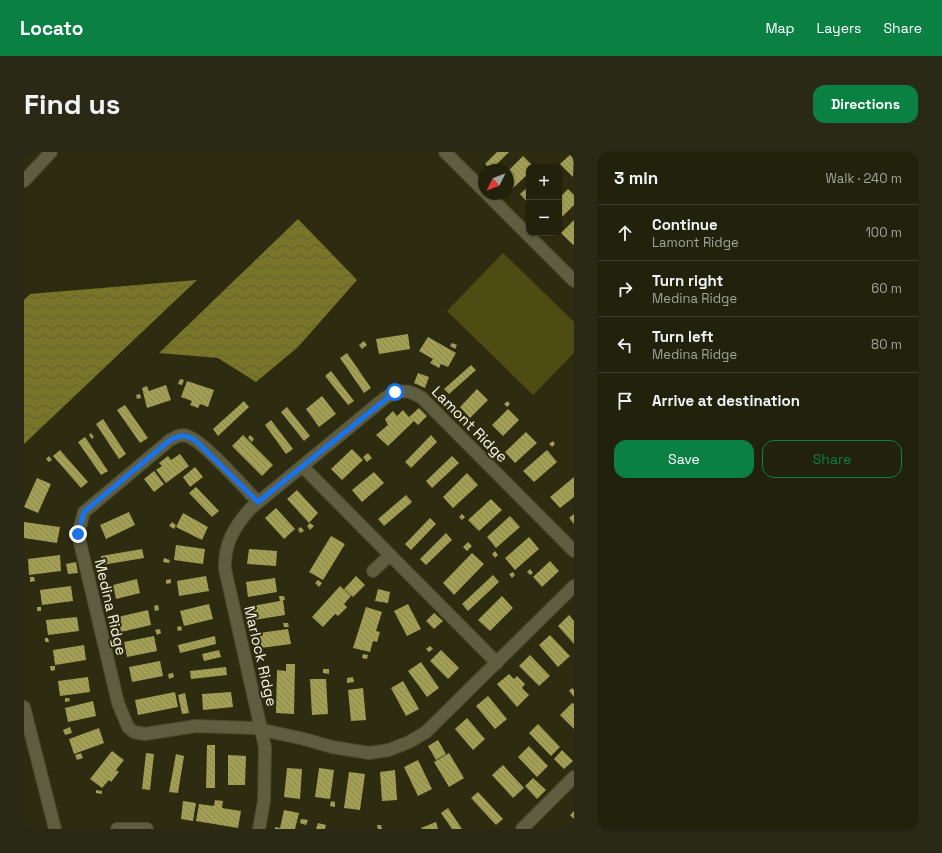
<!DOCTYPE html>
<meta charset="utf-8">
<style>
:root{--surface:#22210c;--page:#2a2915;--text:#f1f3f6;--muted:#a2a39d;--line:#3f3e2d;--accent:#0b8043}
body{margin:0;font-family:"Space Grotesk",sans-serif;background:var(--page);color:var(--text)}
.controls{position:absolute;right:12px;top:12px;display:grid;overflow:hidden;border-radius:8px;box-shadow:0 1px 3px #0004}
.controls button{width:36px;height:36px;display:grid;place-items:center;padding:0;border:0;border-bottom:1px solid var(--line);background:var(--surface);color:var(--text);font:20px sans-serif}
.compass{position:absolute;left:454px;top:12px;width:36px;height:36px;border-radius:50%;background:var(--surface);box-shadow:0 1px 3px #0004;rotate:227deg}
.stop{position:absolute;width:12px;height:12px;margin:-9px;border:3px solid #1a73e8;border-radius:50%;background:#fff}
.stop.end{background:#1a73e8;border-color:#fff;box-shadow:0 1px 4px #0008}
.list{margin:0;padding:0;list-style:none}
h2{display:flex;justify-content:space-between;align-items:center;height:52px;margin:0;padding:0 16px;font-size:17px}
h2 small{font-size:13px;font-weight:400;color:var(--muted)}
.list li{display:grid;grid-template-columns:26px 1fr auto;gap:12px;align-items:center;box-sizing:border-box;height:56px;padding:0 16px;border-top:1px solid var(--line)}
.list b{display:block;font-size:15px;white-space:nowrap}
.list p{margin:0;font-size:13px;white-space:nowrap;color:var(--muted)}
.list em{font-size:13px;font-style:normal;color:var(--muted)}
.actions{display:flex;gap:8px;padding:12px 16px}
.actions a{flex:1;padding:9px 0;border:1px solid var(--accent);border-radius:12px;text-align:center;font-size:14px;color:var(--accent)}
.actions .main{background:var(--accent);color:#fff}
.icon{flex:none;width:22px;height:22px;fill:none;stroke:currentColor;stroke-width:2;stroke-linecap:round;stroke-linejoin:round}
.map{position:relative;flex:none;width:550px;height:677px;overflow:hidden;border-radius:12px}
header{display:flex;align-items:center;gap:24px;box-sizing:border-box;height:56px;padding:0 20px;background:var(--accent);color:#fff}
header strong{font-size:19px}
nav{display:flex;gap:22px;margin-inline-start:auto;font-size:14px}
.intro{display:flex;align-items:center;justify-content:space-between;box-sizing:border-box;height:96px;padding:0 24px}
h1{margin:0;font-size:28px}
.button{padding:10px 18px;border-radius:12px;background:var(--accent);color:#fff;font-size:14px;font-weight:700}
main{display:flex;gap:24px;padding:0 24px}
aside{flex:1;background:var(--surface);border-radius:12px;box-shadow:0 1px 3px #0004}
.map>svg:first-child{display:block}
</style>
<header>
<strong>Locato</strong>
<nav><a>Map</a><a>Layers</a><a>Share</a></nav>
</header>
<div class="intro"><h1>Find us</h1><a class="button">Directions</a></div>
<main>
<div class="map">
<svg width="550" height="677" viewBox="0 0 550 677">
<defs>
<pattern id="water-waves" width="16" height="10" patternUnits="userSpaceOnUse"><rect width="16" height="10" fill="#787529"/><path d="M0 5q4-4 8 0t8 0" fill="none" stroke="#616036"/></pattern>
<pattern id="building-back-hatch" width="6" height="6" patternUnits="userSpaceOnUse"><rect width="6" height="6" fill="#a3a056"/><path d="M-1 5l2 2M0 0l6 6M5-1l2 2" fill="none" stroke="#888651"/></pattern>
</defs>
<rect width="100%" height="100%" fill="#2e2c10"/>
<!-- park -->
<path fill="#4e4b13" d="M479,101L550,170V201L509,243L423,159Z"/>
<!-- water -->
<g fill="url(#water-waves)">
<path d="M274,67L333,128L274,195L232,230L194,206L135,201Z"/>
<path d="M173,128L0,292V148L6,142Z"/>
</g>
<!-- building -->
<g fill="url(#building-back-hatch)">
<path d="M473,0H485L467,18L461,12Z"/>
<path d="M549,0H550L549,25L536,12Z"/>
<path d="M499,4L510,15H505V21L487,38L484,35V19Z"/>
<path d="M505,34V52L496,42Z"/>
<path d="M544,37L550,43V53L535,68V46Z"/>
<path d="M550,68V92L549,93L537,81Z"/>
<path d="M384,182L386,197L355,202L352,187Z"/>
<path d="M404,185L432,201L424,215L417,212L415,216L406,211L409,207L395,199Z"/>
<path d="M340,189L343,193L338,197L335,193Z"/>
<path d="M428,191L433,193L431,197L426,194Z"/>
<path d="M323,201L347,236L340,241L316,206Z"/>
<path d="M447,213L452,218L425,242L420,237Z"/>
<path d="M307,219L330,249L324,253L301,224Z"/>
<path d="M394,221L405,225L401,236L390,231Z"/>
<path d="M156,227L160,228L158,233L154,232Z"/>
<path d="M163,229L190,238L184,255L176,252L174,256L166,253L168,249L157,245Z"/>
<path d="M142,233L147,248L123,256L118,236L123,234L125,239Z"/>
<path d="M453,237L464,248L446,266L436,255Z"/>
<path d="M116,242L117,246L113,247L112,243Z"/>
<path d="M298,244L312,262L295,275L282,257Z"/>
<path d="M220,249L225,255L194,284L189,277Z"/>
<path d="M484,249L486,252L483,255L480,252Z"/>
<path d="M101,253L124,286L116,291L93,258Z"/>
<path d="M263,255L286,284L280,289L257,260Z"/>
<path d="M395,256L403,264L394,273L390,269L364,294L352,283L364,273L361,267L369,259L373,264L379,258L385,265Z"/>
<path d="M484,257L495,268L479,284L468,273Z"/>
<path d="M79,267L102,302L95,307L72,272Z"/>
<path d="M247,268L269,297L262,302L241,273Z"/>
<path d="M502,280L513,291L491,311L481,300Z"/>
<path d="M67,281L70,285L68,287L65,283Z"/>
<path d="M219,283L249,313L238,324L208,294Z"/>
<path d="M226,283L230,287L228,290L224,286Z"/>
<path d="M407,283L413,290L387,316L381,310Z"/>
<path d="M61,285L84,319L77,323L54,290Z"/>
<path d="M529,289L531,292L528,295L525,292Z"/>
<path d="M328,297L339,308L318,328L307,317Z"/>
<path d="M36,298L64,330L57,336L29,304Z"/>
<path d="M523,298L533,310L510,330L499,319Z"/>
<path d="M344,301L348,306L343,310L339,305Z"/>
<path d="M156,302L165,314L142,331L132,318L138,314L135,311L144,304L147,308Z"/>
<path d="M25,304L28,308L25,310L22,307Z"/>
<path d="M428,304L435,311L408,336L402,329Z"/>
<path d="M171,315L179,325L166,335L159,325Z"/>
<path d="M130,319L140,332L130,340L120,327Z"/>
<path d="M350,320L360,331L338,350L328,338Z"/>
<path d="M443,321L454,333L429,356L419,345Z"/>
<path d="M550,325V345L536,356L526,345Z"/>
<path d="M13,326L27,332L14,361L0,355Z"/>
<path d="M172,335L195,359L188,365L165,341Z"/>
<path d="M273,338L294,361L285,371L263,347Z"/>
<path d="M382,343L388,350L360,374L354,367Z"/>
<path d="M467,347L478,358L455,379L444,368Z"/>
<path d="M252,356L271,377L260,387L241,366Z"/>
<path d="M105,360L111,373L82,387L76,373Z"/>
<path d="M159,361L184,375L178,388L152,375Z"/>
<path d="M438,362L441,365L438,368L435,365Z"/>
<path d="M550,362V372L545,366Z"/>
<path d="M486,364L496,375L472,396L463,385Z"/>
<path d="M406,366L412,372L387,398L381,392Z"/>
<path d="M0,370L36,375L33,391L0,386Z"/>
<path d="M148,370L152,373L150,377L145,374Z"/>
<path d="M286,371L290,374L286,378L283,374Z"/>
<path d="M277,375L280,379L276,381L274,377Z"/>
<path d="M422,381L428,388L402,413L396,407Z"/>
<path d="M307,384L321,392L299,428L285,420Z"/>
<path d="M505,385L515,397L491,418L481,406Z"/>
<path d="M444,390L448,394L443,399L439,395Z"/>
<path d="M152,393L181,397L179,412L150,408Z"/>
<path d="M118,397L120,406L78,413L77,404Z"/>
<path d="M225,397L253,399L252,414L223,412Z"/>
<path d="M471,399L474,403L471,406L468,402Z"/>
<path d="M448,401L460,412L430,443L419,431Z"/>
<path d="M36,403L37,419L5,423L4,407Z"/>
<path d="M140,406L146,408L145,411L139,410Z"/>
<path d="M526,409L535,419L518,435L509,425Z"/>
<path d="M52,410L54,421L44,422L42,412Z"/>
<path d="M506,417L509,421L506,423L503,420Z"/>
<path d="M489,420L491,423L488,426L485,422Z"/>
<path d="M469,423L475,430L444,459L438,452Z"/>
<path d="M182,424L185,439L155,444L153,429Z"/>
<path d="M332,424L341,433L329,445L320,437Z"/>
<path d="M6,425H10L11,429L6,430Z"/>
<path d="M251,426L253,440L224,445L222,430Z"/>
<path d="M113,427L116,441L92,447L89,433Z"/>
<path d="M147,427V431L142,432V428Z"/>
<path d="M294,428L298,431L295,435L291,431Z"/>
<path d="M47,434L49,449L18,453L16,438Z"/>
<path d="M316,434L327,444L320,452L323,455L314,464L311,462L299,475L288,465Z"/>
<path d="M354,437L366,440L364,451L351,449Z"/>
<path d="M255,444H260L261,448H259L261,463L230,468L228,454L256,449Z"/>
<path d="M478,444L489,456L466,479L454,468Z"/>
<path d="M185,452L189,467L160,474L156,459Z"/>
<path d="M384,452L397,477L383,484L370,459Z"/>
<path d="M134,453L135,458L131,459L130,454Z"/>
<rect x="13" y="455" width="4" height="4"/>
<path d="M342,455L358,460L352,479L356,480L353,490L349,489L346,500L329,496Z"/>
<path d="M124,458L127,473L97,480L94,465Z"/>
<path d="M410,461L419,469L410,477L402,469Z"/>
<path d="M545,463L550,469V492L534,474Z"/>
<path d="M53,465L55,479L24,483L22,468Z"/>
<path d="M259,471H264L265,475H260Z"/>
<path d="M157,474L158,478L154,479L153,475Z"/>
<path d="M136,477L137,481L133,483L131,478Z"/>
<path d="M264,477L267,492L237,496L235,481Z"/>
<path d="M526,483L546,504L534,515L515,493Z"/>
<path d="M130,484L133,499L103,505L100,490Z"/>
<path d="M191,484L192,492L156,501L154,493Z"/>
<path d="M21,486H24L25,490H21Z"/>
<path d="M60,493L62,508L31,513L29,498Z"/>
<path d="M406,494L409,497L405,500L402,497Z"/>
<path d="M195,498L197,505L180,509L178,502Z"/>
<path d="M417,498L435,516L424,527L406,509Z"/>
<path d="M339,502L344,503L343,507L338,506Z"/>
<path d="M506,503L526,524L515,534L495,514Z"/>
<path d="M136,509L139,524L108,530L105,515Z"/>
<path d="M397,510L415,536L403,545L384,519Z"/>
<path d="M262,512H271L270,562L252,561L253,518L262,519Z"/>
<path d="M26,514H31V518L27,519Z"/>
<path d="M202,515L203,523L167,527L166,519Z"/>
<path d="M299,517H305V522L299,521Z"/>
<path d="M149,521L150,525L145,527L144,522Z"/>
<path d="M485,522L490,527L493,524L501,532L498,536L505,543L493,555L473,532Z"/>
<path d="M64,525L66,540L36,544L34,529Z"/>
<path d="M329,525L330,530L323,531V526Z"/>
<path d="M286,527H302L304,562L288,563Z"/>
<path d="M379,529L395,557L382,564L367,536Z"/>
<path d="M339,536L342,568L327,569L324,538Z"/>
<path d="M548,536L550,538V545L545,539Z"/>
<path d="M151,540L154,555L114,563L111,548Z"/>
<path d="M207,540L209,555L179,558L178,542Z"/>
<path d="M161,541L165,561L158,562L154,543Z"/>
<path d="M464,544L483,567L471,577L452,554Z"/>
<path d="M41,546H45L46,549L41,550Z"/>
<path d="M69,549L72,564L44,570L41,556Z"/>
<path d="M548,551L550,552V577L536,563Z"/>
<path d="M443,566L461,587L449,598L431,577Z"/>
<path d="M514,572L536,595L527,604L505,581Z"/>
<path d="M46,575L48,581L41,583L39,578Z"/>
<path d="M75,576L80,591L50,602L45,587Z"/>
<path d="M414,588L422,602L412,608L404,594Z"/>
<path d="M183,593H191V636H182Z"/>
<path d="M505,594L524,614L513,625L494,605Z"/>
<path d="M538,598L549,609L540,617L530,607Z"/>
<path d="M88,599L100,608L92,618L95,620L87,630L85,628L78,636L66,627Z"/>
<path d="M57,601L59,606L53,608L51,603Z"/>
<path d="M122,601L130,602L126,638L118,637Z"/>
<path d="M425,601L440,626L425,635L410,610Z"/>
<path d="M152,602L160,604L154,641L145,640Z"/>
<path d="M204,603L222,604L221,633H204Z"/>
<path d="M394,608L408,637L394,644L380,615Z"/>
<path d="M479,613L500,636L489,646L468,623Z"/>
<path d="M263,616L278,617L276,647L260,645Z"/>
<path d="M295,616L310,618L306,647L291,645Z"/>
<path d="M371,618L373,648L358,649L356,620Z"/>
<path d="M325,620L341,622L336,658L320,656Z"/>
<path d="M509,626L522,638L513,647L501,634Z"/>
<path d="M72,638L78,639V642L72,641Z"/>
<path d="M454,640L479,667L472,673L447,646Z"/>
<path d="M191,648L199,649L198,656L217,659L214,676L172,669L175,652L190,654Z"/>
<path d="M159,649L172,651L169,669L157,667Z"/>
<path d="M307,649L311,650V655L306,654Z"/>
<path d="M424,656L438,677H428L417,661Z"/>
<path d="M260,658L275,661L271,677H251V675L256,676Z"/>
<path d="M550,659V667L546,663Z"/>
<path d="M277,667L284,668L282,673L276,671Z"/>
<path d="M412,670L414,677H398L397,676Z"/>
<path d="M294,671L302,673L301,677H292Z"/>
<path d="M353,673H357L358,677H354Z"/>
</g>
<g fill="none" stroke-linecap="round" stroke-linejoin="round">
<!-- minor casing -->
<g stroke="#4a482e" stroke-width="14">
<g id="minor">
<path d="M421,0L460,39"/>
<path d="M0,29L27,0"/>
<path d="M463,42L550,129"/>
<path d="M278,314L473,511"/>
<path d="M234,350C220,336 180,289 163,284C156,282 152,285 146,288L60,360L54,382L94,551L104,575L110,580L121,582L172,574L230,576L280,587L308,595L345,601L365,598L385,590L402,580L550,434"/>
<path d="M349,419L366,403"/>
<path d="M0,555L31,677"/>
<path d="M93,677H123"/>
<path d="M235,677L240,649L241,595L201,417C200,392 210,375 226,357L361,246C376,237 384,237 398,246L550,399"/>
<path d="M498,677L550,625"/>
</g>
</g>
<!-- minor -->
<use href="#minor" stroke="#5e5d40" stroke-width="12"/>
</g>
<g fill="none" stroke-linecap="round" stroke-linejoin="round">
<!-- route -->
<path stroke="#1a73e8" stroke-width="5" d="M54,382L60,360L146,288C156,283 162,282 172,289L234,350L371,240"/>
</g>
<g text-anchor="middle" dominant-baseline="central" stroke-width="4" stroke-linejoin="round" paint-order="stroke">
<!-- street labels -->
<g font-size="15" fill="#f5f5e4" stroke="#2e2c10">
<text transform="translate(446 272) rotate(45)">Lamont Ridge</text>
<text transform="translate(87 455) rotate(77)">Medina Ridge</text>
<text transform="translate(237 504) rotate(77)">Marlock Ridge</text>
</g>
</g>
</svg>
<div class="controls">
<button>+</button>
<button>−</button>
</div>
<svg class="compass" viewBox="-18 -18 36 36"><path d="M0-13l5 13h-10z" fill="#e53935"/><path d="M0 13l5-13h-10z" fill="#a2a39d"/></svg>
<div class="stop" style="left:371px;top:240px"></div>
<div class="stop end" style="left:54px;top:382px"></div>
</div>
<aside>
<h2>3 min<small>Walk · 240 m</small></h2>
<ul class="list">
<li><svg class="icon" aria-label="ahead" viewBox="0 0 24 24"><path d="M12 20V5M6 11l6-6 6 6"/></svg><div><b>Continue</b><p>Lamont Ridge</p></div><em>100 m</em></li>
<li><svg class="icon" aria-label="right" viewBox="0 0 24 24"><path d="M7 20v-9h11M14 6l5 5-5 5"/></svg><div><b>Turn right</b><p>Medina Ridge</p></div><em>60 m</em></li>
<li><svg class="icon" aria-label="left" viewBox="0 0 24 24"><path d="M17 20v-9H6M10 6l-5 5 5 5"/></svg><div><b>Turn left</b><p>Medina Ridge</p></div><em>80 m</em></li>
<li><svg class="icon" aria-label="arrive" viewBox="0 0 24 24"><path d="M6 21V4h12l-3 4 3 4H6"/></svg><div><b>Arrive at destination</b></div></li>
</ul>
<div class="actions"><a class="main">Save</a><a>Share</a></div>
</aside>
</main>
